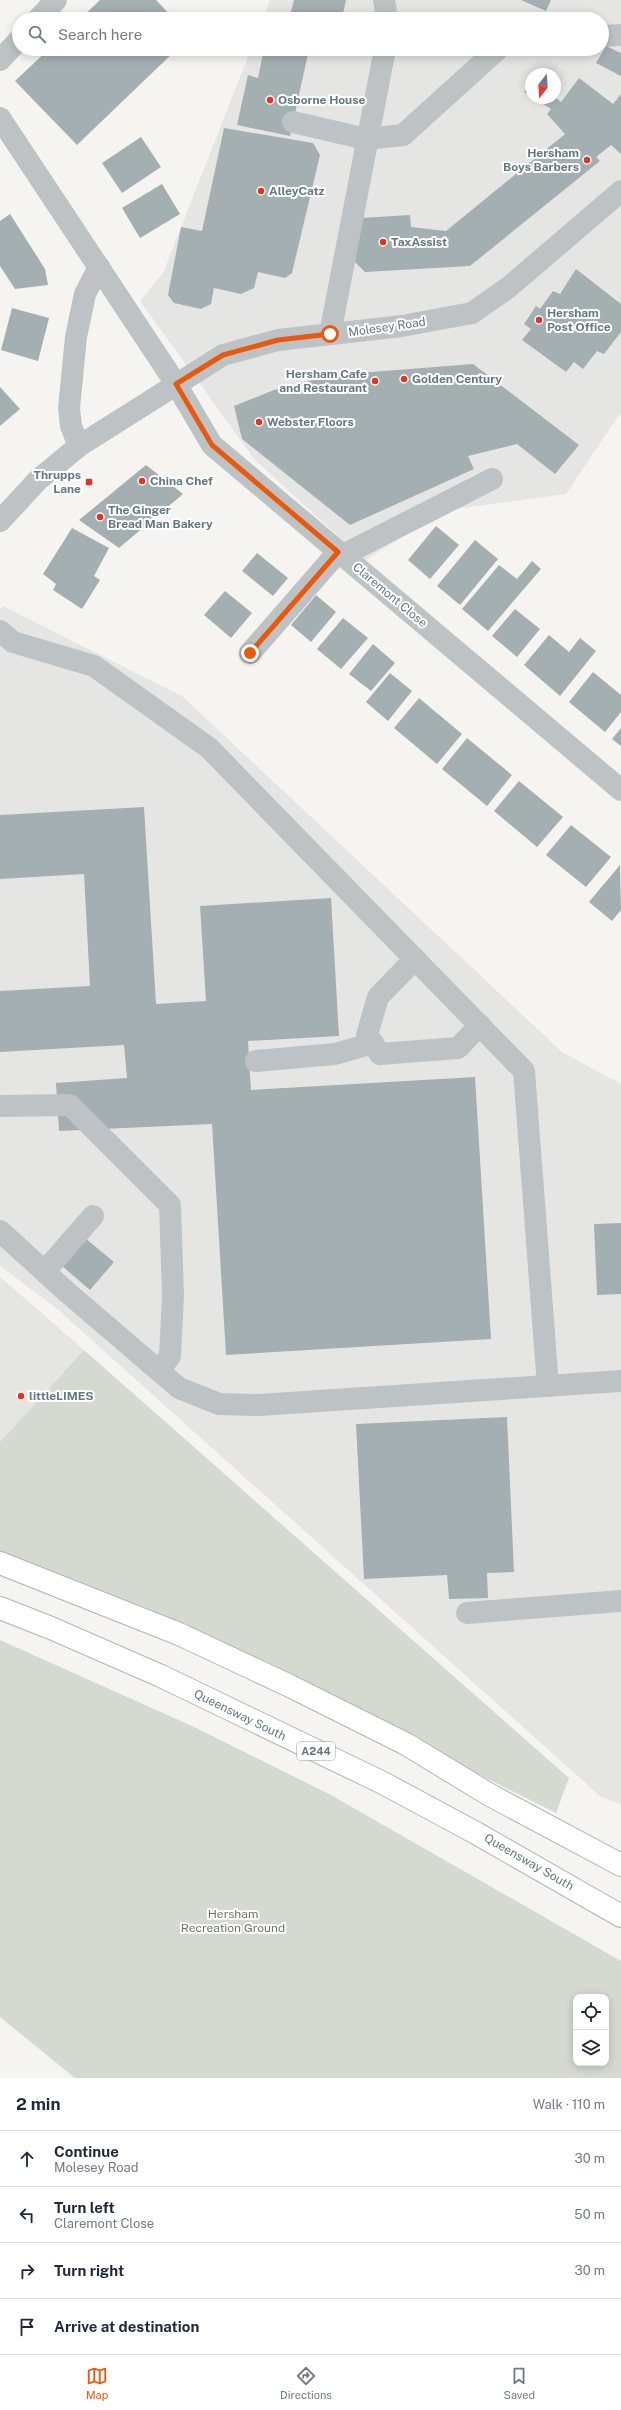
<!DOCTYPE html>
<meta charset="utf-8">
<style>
:root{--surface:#fff;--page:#f6f6f7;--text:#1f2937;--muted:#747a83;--line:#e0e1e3;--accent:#ea580c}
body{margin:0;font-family:"Public Sans",sans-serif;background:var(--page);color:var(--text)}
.controls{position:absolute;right:12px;bottom:12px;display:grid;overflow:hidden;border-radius:8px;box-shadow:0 2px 10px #0003}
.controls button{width:36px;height:36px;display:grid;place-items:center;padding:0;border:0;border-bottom:1px solid var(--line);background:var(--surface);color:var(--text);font:20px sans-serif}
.compass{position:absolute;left:525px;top:68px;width:36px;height:36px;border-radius:50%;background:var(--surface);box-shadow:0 2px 10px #0003;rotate:197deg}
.stop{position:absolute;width:12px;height:12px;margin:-9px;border:3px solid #ea580c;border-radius:50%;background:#fff}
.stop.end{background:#ea580c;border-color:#fff;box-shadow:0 1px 4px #0008}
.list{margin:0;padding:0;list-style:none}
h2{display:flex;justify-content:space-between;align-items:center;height:52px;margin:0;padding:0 16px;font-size:17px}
h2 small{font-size:13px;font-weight:400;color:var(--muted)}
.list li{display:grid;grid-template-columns:26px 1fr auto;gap:12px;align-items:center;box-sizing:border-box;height:56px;padding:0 16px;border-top:1px solid var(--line)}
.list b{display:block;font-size:15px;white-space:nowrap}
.list p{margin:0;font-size:13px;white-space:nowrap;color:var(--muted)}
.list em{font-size:13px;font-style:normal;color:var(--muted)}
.icon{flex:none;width:22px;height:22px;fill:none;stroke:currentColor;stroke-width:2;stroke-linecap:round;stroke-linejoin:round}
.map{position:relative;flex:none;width:621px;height:2078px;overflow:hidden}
.search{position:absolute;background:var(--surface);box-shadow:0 2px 10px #0003;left:12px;right:12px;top:12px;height:44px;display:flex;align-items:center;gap:10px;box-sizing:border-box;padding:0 14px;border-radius:22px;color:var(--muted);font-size:15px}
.sheet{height:276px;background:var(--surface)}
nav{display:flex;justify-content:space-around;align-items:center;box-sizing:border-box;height:56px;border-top:1px solid var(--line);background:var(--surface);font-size:11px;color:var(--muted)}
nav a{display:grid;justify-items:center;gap:2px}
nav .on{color:var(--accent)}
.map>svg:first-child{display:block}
</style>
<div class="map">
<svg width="621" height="2078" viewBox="0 0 621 2078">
<rect width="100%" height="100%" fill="#f5f4f0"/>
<!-- built -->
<g fill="#e5e6e4" fill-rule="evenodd">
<path d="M270,0H621V412L566,494L440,511L365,561L254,459L140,301L163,273L251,49H602V19H263ZM531,74H555V98H531Z"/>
<path d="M3,606L182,696L562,1052L621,1084V1805L600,1796L56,1308L0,1266V609Z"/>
<path d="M0,1277L84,1350L0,1442Z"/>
</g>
<!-- green -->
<g fill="#d5dad0" fill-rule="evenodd">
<path d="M84,1350L569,1778L556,1813L147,1608L0,1556V1442Z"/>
<path d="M0,1640L192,1726L331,1795L621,1961V2078H75L0,2017ZM576,1997H606V2063H576Z"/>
</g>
<!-- building -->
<g fill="#a4afb2">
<path d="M100,0H156L174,19H80Z"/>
<path d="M294,0H346L342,18L333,16L332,19H289Z"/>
<path d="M521,0H551L546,11Z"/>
<path d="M606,46L621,53V76L596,63Z"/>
<path d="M49,49H177L77,145L15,81Z"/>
<path d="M264,49H309L290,136L237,125L248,75L258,78Z"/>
<path d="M579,78L613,104L621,94V154L611,145L596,157L600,161L470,266L365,272L351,258L360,218L410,215L411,227L446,231L565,134L547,114L551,109L533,98L555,97L561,102Z"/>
<path d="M531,80V97L524,92Z"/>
<path d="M224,128L313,143L320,155L292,273L285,278L258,272L254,288L241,294L214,288L211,304L201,309L174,303L168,295L181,227L202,231Z"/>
<path d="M141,137L161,167L122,193L102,163Z"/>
<path d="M162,184L180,214L140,238L122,208Z"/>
<path d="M10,214L45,269L48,285L15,289L0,266V221Z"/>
<path d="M576,269L621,304V332L604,354L597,351L583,369L574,362L566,372L522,340L531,329L524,324L536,306L540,309L553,291L560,294Z"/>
<path d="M12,308L49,318L38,361L1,350Z"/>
<path d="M473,364L579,445L555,474L517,444L468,456L474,469L350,525L242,439L234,406L274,390L333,375Z"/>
<path d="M0,387L20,409L0,426Z"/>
<path d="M146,465L183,494L119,548L79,520Z"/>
<path d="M436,526L459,545L430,579L408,560Z"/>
<path d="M72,528L109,548L94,576L100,580L82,609L53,590L56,584L43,574Z"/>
<path d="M475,540L498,559L460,605L437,586Z"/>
<path d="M257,553L288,578L273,596L242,571Z"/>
<path d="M532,561L541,569L488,631L462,609L499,565L517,579Z"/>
<path d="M225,591L252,613L231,638L204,615Z"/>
<path d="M316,595L336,612L311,642L291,625Z"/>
<path d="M515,609L540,629L517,657L492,636Z"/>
<path d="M343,618L368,638L341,669L317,649Z"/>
<path d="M549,635L569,652L580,638L596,651L560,696L524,665Z"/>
<path d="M373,644L395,663L371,691L349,674Z"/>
<path d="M593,672L621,695V712L605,732L569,702Z"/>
<path d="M390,673L412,691L388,721L366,702Z"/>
<path d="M419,698L462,734L437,764L394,728Z"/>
<path d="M621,728V746L612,739Z"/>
<path d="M467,738L512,775L487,806L442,769Z"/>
<path d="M519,781L563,817L537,847L494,811Z"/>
<path d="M144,807L156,1004L206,1001L200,906L331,898L339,1036L248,1041L251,1090L475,1077L491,1339L226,1355L212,1124L59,1131L56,1083L127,1078L124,1045L0,1052V991L90,986L84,874L0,879V815Z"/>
<path d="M571,825L611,857L586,887L546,855Z"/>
<path d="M620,865L621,910L612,921L589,902Z"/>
<path d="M621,1223V1294L597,1295L594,1224Z"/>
<path d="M85,1238L114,1262L90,1290L62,1266Z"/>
<path d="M507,1417L514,1572L487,1573L488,1598L449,1599L447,1575L364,1579L356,1424Z"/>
</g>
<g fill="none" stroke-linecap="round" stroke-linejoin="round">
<!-- major casing -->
<g stroke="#afb5b8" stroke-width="24">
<g id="major">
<path d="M0,1563L179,1634L290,1686L406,1744L490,1795L621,1865"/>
<path d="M0,1608L51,1628L161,1676L383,1783L476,1833L621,1916"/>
</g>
</g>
<!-- minor -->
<g stroke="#bdc3c5" stroke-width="22">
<path d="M384,0L387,19"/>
<path d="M38,19L56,0"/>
<path d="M602,36L621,35"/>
<path d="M0,60L19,40"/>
<path d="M0,118L176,384L212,445L621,790"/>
<path d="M293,122L366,139L403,135L498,49"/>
<path d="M330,334L385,49"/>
<path d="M79,446L71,426L69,408L76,337L85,294L99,267"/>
<path d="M0,521L38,480L79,446L223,355L278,340L402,326L472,313L509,287L621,191"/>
<path d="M343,555L492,479"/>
<path d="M0,631L13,642L94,666L209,748L524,1071L548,1386"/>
<path d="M250,653L338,552"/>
<path d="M415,959L378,997L367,1035L380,1054L458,1048L480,1025"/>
<path d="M256,1061L335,1054L373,1043"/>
<path d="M0,1106L70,1105L170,1205L173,1296L170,1356L159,1371"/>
<path d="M0,1231L68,1293L179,1388L219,1404L259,1405L621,1381"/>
<path d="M45,1271L93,1216"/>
<path d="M467,1613L621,1601"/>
</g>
<!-- major -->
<use href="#major" stroke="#fff" stroke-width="22"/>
</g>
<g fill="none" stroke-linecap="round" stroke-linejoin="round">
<!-- route -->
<path stroke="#ea580c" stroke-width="5" d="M250,653L338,552L212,445L176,384L223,355L278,340L330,334"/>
</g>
<!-- markers -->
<g fill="#e63220" stroke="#fff" stroke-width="1.5">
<circle cx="270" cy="100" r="4"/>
<circle cx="587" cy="160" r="4"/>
<circle cx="261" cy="191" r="4"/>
<circle cx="383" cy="242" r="4"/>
<circle cx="539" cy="320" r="4"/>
<circle cx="404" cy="379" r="4"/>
<circle cx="375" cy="381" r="4"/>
<circle cx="259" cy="422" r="4"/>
<circle cx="142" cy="481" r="4"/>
<rect x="85" y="478" width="8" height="8" rx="2"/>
<circle cx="100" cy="517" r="4"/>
<circle cx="21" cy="1396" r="4"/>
</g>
<g text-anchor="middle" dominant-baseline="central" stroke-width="4" stroke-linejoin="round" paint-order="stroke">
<!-- shield labels -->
<rect fill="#fff" stroke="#92a1a8" stroke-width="1" x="297" y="1742" width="38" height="18" rx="3"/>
<g font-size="11" font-weight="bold" fill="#637982">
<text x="316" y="1751">A244</text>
</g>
<!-- poi labels -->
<g font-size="12" font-weight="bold" fill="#637982" stroke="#fff" text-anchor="start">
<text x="278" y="100">Osborne House</text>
<text x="579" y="153" text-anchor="end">Hersham<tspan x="579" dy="14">Boys Barbers</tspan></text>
<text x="269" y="191">AlleyCatz</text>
<text x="391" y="242">TaxAssist</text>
<text x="547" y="313">Hersham<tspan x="547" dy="14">Post Office</tspan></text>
<text x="367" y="374" text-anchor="end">Hersham Cafe<tspan x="367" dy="14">and Restaurant</tspan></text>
<text x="412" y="379">Golden Century</text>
<text x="267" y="422">Webster Floors</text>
<text x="81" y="475" text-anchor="end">Thrupps<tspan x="81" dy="14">Lane</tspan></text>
<text x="150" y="481">China Chef</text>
<text x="108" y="510">The Ginger<tspan x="108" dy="14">Bread Man Bakery</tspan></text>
<text x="29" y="1396">littleLIMES</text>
</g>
<!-- street labels -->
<g font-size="12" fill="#637982" stroke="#fff">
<text transform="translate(387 327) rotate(-8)">Molesey Road</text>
<text transform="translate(390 595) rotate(40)">Claremont Close</text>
<text transform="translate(240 1715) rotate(26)">Queensway South</text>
<text transform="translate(529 1862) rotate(30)">Queensway South</text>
</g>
<!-- park labels -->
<g font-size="12" fill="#6a7962" stroke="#fff">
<text x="233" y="1914">Hersham<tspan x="233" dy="14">Recreation Ground</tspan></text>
</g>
</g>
</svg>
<div class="controls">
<button><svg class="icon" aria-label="locate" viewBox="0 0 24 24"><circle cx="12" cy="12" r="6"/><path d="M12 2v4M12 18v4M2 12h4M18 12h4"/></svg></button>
<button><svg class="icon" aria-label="layers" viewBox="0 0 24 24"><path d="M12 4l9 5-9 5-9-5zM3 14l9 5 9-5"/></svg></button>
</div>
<svg class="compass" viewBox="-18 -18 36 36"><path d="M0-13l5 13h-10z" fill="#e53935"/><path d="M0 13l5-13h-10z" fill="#747a83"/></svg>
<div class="stop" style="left:330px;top:334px"></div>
<div class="stop end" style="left:250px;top:653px"></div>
<div class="search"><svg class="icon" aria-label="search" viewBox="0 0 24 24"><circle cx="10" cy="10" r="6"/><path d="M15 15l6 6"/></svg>Search here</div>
</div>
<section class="sheet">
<h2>2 min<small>Walk · 110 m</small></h2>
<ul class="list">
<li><svg class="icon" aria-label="ahead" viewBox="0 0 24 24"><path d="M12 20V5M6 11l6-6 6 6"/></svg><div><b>Continue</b><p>Molesey Road</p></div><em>30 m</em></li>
<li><svg class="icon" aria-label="left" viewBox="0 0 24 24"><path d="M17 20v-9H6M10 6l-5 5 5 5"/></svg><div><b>Turn left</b><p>Claremont Close</p></div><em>50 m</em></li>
<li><svg class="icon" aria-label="right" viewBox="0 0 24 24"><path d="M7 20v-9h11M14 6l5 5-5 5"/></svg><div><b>Turn right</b></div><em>30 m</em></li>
<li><svg class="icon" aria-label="arrive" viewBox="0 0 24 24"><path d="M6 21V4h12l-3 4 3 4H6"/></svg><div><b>Arrive at destination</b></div></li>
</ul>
</section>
<nav>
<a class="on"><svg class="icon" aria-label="map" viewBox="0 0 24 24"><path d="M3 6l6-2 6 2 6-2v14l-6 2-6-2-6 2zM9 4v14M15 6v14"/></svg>Map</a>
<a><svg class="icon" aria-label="directions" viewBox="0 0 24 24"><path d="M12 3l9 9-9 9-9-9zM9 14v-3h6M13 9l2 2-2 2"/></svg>Directions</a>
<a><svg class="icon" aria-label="saved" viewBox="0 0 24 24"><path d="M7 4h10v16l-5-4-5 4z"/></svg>Saved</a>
</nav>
